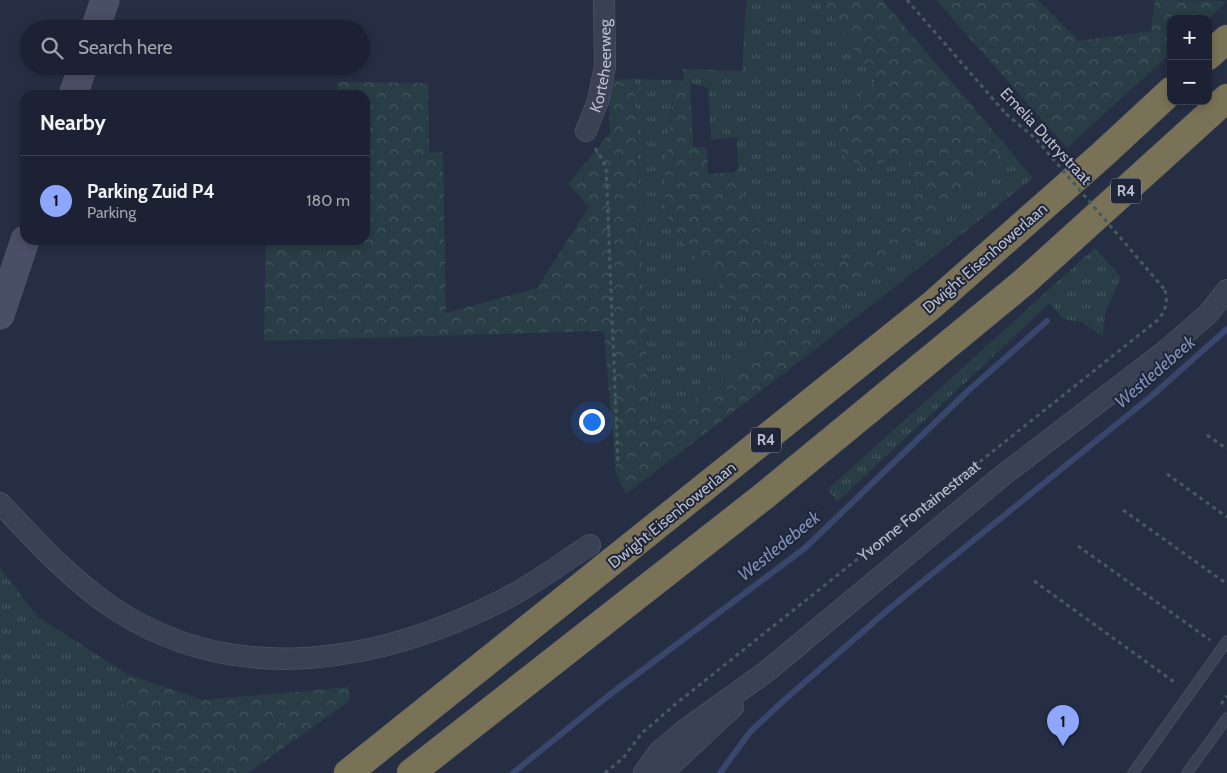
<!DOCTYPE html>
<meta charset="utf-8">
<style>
:root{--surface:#1c2233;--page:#292f3f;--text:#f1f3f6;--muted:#a0a4ac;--line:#3a3f4e;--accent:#8ea7fc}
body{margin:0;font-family:Cabin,sans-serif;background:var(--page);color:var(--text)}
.controls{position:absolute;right:15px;top:15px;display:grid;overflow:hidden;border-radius:10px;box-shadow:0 2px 8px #0003}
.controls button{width:45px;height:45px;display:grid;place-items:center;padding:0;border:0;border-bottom:1px solid var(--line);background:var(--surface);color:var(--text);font:25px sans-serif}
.you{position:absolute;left:591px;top:421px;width:18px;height:18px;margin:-12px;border:4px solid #fff;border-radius:50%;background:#1a73e8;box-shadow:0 0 0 8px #1a73e833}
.badge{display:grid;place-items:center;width:32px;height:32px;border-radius:50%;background:var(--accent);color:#111;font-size:16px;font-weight:700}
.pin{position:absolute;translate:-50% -41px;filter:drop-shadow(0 1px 2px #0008)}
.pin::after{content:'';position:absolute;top:26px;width:18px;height:15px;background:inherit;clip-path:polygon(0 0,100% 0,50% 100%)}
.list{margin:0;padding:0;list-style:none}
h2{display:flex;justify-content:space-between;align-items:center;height:65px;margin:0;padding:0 20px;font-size:21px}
h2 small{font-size:16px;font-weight:400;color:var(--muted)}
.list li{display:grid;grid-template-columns:32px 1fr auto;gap:15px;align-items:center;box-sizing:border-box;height:90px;padding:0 20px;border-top:1px solid var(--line)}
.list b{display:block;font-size:19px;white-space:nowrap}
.list p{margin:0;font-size:16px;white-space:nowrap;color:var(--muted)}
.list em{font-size:16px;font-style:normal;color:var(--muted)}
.icon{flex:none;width:28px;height:28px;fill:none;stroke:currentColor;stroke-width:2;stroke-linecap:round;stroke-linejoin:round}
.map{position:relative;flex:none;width:1227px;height:773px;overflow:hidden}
.search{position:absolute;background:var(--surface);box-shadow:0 2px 8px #0003;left:20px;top:20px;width:350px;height:55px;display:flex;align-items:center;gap:12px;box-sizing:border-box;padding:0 18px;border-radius:28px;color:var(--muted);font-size:19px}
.panel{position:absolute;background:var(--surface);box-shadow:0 2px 8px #0003;left:20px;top:90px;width:350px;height:155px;border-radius:15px}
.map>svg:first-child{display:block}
</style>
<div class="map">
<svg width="1227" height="773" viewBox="0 0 1227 773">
<defs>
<pattern id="grass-tufts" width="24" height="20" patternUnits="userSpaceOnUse" patternTransform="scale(1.25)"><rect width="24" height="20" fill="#283d45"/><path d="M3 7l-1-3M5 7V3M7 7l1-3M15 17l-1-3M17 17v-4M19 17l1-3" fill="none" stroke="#45575f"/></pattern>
<pattern id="forest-crowns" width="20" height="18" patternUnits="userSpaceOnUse" patternTransform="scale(1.25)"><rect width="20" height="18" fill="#283d45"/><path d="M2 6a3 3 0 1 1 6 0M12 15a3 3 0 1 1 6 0" fill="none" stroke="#45575f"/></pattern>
</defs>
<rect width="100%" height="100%" fill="#262e44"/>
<!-- grass -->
<g fill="url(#grass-tufts)">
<path d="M748,0H822L875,81L849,105L837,126L860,165L907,159C914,173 917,191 912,207C908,223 877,245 862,253C845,262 798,268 781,257C761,244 742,194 732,172L738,170L737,137L711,140L708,88L684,81L683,69L742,71L746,1Z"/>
<path d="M634,79L675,80C672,119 661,175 667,213C671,238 749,317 769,341L650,433Z"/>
<path d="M1007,147L1033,178L821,345L809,329L926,234Z"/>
<path d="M1095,248L1121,277L1105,314L1103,337L1082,322L1063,319L1050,303L837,502L828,489Z"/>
<path d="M0,568L38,617L127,674L116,773H0Z"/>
</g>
<!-- forest -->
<g fill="url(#forest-crowns)">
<path d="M822,0H882L1007,147L926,234L809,329L821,345L626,494L616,474L604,331L264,341L266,240H365V95H337V82L428,83L429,153L443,152L446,313L537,288L589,207L568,184L610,133L608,80L634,79L650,433L769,341C749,317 671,238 667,213C660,173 672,121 675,80L690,81L693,147H707L708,174L732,172C742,194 761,244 781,257C798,268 845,262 862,253C877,245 908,223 912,207C917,191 914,173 907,159C896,160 870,166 861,165C854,164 846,158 842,152C826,121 854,100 875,81Z"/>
<path d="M936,0H1038L1079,41L1151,31L1155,0L1227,1L1208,19H1171V53L1067,148Z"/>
<path d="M127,674L203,700L349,687L350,701L248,773H116Z"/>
</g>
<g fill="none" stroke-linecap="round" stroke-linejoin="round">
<!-- stream -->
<g stroke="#39476c" stroke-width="6">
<path d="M513,773L608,696L805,548L969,390L1047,321"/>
<path d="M720,773L750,732L781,703L890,608L1154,394L1227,329"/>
</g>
<!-- lane casing -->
<g stroke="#565c6e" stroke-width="11">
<g id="lane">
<path d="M1133,773L1227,641"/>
<path d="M1187,773L1227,718"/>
</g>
</g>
<!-- street casing -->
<g stroke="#565c6e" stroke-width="22">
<g id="street">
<path id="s2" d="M586,131L598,101L605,66L604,0"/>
<path d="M0,503C35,540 70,579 113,608C236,690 384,662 507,598C536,583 563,562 590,545"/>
<path d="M644,773L659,752L685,730L766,672L1002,476L1164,352L1208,314L1227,290"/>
<path d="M657,773L671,765L733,707"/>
</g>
</g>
<!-- secondary casing -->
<g stroke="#565c6e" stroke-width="29">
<g id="secondary">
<path d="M95,29L105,0"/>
<path d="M73,95L83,66"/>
<path d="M0,315L25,240"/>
</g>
</g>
<!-- highway casing -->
<g stroke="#42495b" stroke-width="29">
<g id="highway">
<path d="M1208,56L1227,39"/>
<path d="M348,773L932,305L1103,154L1171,91"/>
<path d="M411,773L764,496L1024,282L1227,98"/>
</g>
</g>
<!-- path -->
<g stroke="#475a61" stroke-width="3" stroke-dasharray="4 4" stroke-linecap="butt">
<path d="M907,0L1006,114"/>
<path d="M595,148L606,166L618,464"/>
<path d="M1207,435L1227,449"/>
<path d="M1167,474L1227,517"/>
<path d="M1123,510L1227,584"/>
<path d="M1078,546L1210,640"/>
<path d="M1034,581L1177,684"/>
<path d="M1221,704L1227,696"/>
<path id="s1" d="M605,773L623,758L642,733L678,702L1159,319C1166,309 1168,302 1165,290"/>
</g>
<!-- lane -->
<use href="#lane" stroke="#3b4154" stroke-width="10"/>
<!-- street -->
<use href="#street" stroke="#3b4154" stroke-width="21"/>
<!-- secondary -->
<use href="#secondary" stroke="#494f67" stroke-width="28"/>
<!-- highway -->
<use href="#highway" stroke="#7a7257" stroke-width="28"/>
<!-- path-bridge -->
<path stroke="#475a61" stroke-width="3" stroke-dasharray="4 4" stroke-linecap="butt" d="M1006,114L1036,139L1165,290"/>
</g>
<g text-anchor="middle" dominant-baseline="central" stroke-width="4" stroke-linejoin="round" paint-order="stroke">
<!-- shield labels -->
<g fill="#1f2639" stroke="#8a90a1" stroke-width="1">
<rect x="1111" y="178.5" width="30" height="25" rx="4"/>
<rect x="751" y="427.5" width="30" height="25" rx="4"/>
</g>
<g font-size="15" font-weight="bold" fill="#b8bdcd">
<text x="1126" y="191">R4</text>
<text x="766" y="440">R4</text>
</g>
<!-- street labels -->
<g font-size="16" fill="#b8bdcd" stroke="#1f2639">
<text stroke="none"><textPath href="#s2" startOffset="68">Korteheerweg</textPath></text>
<text transform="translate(1046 136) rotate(47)">Emelia Dutrystraat</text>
<text transform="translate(985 258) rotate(-41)">Dwight Eisenhowerlaan</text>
<text stroke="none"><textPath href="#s1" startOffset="410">Yvonne Fontainestraat</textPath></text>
<text transform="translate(672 515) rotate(-39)">Dwight Eisenhowerlaan</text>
</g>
<!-- water labels -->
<g font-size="18" font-style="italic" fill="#7e8eb5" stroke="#1f2639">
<text transform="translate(1155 372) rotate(-41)">Westledebeek</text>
<text transform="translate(779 546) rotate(-39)">Westledebeek</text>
</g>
</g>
</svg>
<div class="controls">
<button>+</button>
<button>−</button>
</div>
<div class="you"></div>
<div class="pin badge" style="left:1063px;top:746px">1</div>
<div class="search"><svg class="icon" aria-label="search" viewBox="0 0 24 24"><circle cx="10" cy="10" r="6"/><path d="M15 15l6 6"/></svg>Search here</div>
<section class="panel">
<h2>Nearby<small></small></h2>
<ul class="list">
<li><span class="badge">1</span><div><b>Parking Zuid P4</b><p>Parking</p></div><em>180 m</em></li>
</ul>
</section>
</div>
